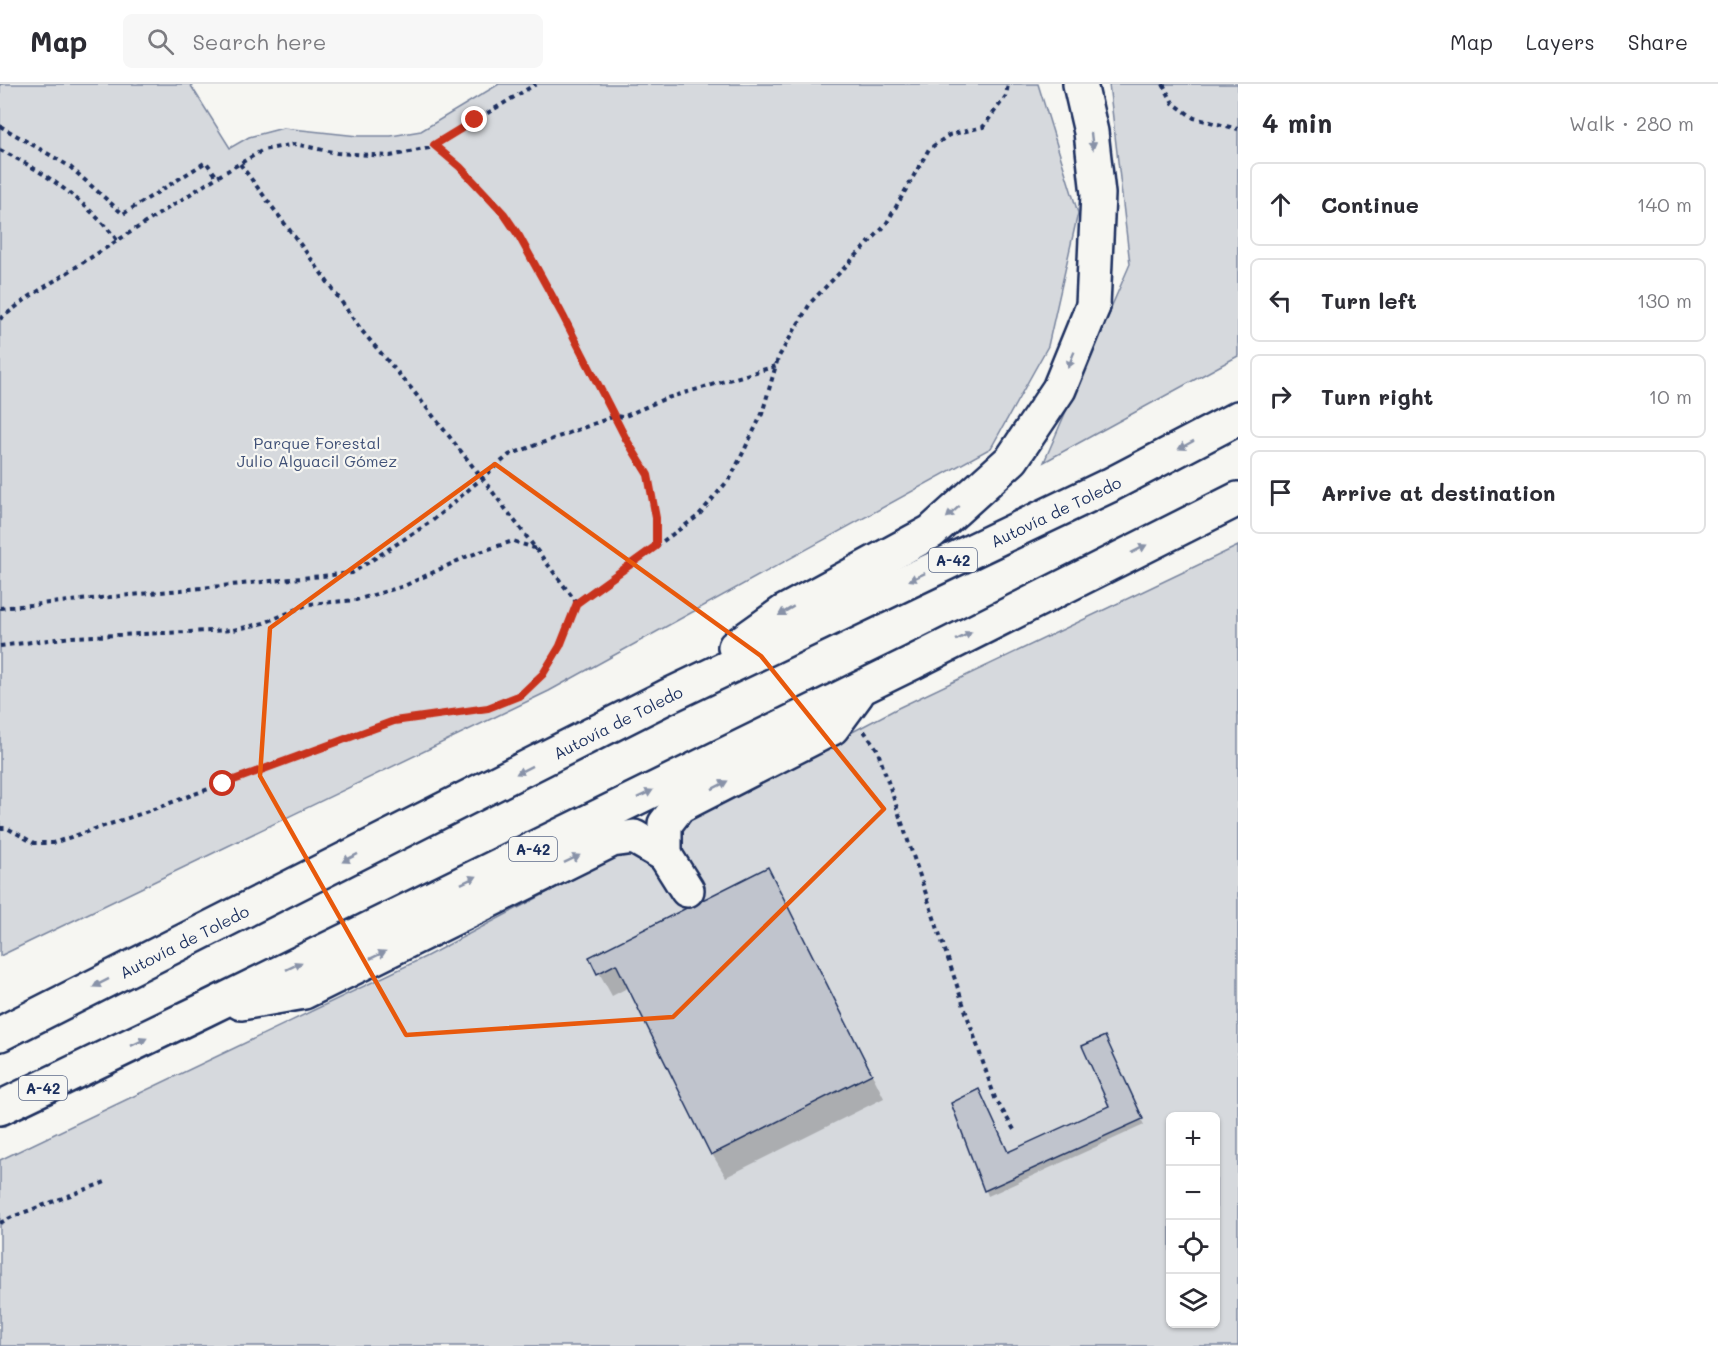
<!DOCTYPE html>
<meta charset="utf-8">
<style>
:root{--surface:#fff;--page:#f7f7f7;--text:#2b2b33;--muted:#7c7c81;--line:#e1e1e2}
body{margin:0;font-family:Mali,sans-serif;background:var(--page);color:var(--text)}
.controls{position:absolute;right:18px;bottom:18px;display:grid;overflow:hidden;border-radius:9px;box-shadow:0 2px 4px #0004}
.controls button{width:54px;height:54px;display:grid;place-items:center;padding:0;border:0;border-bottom:2px solid var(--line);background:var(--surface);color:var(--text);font:30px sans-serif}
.stop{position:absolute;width:18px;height:18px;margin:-14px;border:4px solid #c8321e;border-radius:50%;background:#fff}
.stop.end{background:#c8321e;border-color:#fff;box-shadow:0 2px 6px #0008}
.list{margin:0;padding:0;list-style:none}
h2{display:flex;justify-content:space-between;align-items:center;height:78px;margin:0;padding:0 24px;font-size:26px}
h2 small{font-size:20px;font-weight:400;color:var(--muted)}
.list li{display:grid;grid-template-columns:39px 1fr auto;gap:18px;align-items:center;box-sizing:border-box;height:84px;margin:0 12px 12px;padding:0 12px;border:2px solid var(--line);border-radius:9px}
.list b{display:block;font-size:22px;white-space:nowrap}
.list em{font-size:20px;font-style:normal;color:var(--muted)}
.icon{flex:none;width:33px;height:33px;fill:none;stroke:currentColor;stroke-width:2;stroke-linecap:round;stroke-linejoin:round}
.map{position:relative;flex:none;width:1238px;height:1262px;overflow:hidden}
header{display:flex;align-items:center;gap:36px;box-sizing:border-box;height:84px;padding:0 30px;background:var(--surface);border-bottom:2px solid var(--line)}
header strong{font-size:28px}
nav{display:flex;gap:33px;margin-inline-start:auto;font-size:21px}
.search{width:420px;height:54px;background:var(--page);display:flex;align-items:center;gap:15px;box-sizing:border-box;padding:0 21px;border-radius:9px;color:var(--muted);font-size:22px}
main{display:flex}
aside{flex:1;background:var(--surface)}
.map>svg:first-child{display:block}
</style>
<header>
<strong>Map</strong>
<div class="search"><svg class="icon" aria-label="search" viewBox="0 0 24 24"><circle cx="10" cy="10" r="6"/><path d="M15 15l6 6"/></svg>Search here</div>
<nav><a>Map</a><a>Layers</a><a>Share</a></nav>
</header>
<main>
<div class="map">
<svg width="1238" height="1262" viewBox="0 0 1238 1262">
<rect width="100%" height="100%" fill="#f6f6f2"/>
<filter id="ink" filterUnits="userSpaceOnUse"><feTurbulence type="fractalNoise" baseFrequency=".0167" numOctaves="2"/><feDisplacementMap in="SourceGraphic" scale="12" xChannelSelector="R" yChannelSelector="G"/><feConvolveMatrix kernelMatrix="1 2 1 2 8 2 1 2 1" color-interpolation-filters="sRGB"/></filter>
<g filter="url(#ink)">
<!-- green -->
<g fill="#d6d9dd" stroke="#78849e" stroke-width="1.5" fill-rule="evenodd">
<path d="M0,0H190L230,64L249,53L283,44L358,52H391L421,47L499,0H1038L1078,129L1048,262L991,364L549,607L0,872Z"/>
<path d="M1109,0H1238V272L1044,378L1130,180Z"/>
<path d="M1238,462V1262H0V1076L425,873L898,624ZM1170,1032H1216V1240H1170Z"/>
</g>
<!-- shadow -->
<g fill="#0003">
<path d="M781,808L884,1014L726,1093L712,1070L629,903L612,912L591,874Z"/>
<path d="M1107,959L1144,1041L988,1112L953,1019L1008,1070L1111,1023Z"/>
</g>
<!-- building -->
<g fill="#c0c4cd" stroke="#1b2f5e" stroke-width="1.5">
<path d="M768,783L872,990L711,1071L616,880L597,890L589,873Z"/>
<path d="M1105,952L1143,1035L984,1107L951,1019L979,1005L1008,1068L1109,1022L1082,962Z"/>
</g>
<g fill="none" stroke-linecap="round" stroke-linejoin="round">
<!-- minor casing -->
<g stroke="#1b2f5e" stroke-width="38">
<g id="minor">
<path d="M1080,0L1091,48L1098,110L1093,222"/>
<path d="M665,771L687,806"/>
</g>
</g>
<!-- highway casing -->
<g stroke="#1b2f5e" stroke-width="38">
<g id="highway">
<path d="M735,563L784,528L931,448L1012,375L1059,305L1093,222"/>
<path d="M665,771V740L679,722L832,644L857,610"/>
<path d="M241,919L304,908L612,756L634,753L665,771"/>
<path id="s1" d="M0,950L666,613L1110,401L1238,334"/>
<path d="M0,1024L204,926L912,579L1238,415"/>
</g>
</g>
<!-- path -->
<g stroke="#1b2f5e" stroke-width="4" stroke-dasharray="4.5 4.5" stroke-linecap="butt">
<path d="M1163,0L1173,19L1194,34L1238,45"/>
<path d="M0,42L69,82L123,130L206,78L217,93"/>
<path d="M434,61L460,83L504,130L519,152L563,230L626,355L648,391L656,434V462"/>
<path d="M0,66C44,87 87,118 117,156"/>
<path d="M240,80L312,176L362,247L411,304L482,394L577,519"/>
<path d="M0,235L29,213L217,93L263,66L295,60L337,69L390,72L429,64L536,0"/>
<path d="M0,524L352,489L432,437L509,371L615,332L623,333L664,315L776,282"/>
<path d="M0,562L72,553L233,546L264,539L309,520L356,516L404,502L468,472L513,457L537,465"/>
<path d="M864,647L877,665L995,1014L1016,1049"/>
<path d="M0,744H7L34,759H53L140,730L394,637L488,624L521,611L543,590L560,562L577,519L698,432L731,393L762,330L778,274L811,218L885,142L929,65L949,51L983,43L1006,12L1008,0"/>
<path d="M0,1139L12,1133L108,1097"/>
</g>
<!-- minor -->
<use href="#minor" stroke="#f6f6f2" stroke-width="33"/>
<!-- highway -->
<use href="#highway" stroke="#f6f6f2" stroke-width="33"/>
</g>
<!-- one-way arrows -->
<defs><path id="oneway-solid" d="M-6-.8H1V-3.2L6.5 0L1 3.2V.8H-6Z" transform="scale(1.5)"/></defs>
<g fill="#8892a8">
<use href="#oneway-solid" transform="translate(1092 57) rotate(83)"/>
<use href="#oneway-solid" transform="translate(1071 276) rotate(112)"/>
<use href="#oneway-solid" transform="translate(1186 361) rotate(152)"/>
<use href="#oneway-solid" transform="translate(953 428) rotate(138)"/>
<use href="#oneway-solid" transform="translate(1139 465) rotate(-27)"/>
<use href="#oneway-solid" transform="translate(917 493) rotate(155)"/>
<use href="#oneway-solid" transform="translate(786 527) rotate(149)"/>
<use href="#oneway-solid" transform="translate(964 552) rotate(-27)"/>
<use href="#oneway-solid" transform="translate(524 686) rotate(153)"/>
<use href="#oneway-solid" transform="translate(720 701) rotate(-27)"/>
<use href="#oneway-solid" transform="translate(645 710) rotate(-26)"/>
<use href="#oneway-solid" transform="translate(350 774) rotate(153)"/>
<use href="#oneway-solid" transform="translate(572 775) rotate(-26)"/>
<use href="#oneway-solid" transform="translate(469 796) rotate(-26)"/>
<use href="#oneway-solid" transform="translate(378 871) rotate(-26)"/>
<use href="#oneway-solid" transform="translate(294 882) rotate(-26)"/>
<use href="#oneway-solid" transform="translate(101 899) rotate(153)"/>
<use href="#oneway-solid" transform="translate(139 958) rotate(-26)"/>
</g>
</g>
<g fill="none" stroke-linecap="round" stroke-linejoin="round" filter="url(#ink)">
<!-- route -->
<path stroke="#c8321e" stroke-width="8" d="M223,700L394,637L488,624L521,611L543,590L560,562L577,519L656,462V434L648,391L626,355L562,230L519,152L504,130L460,83L434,61L475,36"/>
</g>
<!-- marked area -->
<path fill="none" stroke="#e8590c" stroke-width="4.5" stroke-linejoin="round" d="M495,380L761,572L884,725L673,933L406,951L260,692L270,544Z"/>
<g text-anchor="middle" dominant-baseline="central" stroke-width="4.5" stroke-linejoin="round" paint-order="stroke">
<!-- shield labels -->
<g fill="#f6f6f2" stroke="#5d6b8a" stroke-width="1.5">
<rect x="929" y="464" width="48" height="24" rx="4.5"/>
<rect x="509" y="753" width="48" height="24" rx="4.5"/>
<rect x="19" y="992" width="48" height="24" rx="4.5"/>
</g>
<g font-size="15" font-weight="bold" fill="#1b2f5e">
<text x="953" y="476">A-42</text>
<text x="533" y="765">A-42</text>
<text x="43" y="1004">A-42</text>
</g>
<!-- park labels -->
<g font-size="16" fill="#405177" stroke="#f6f6f2">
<text x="317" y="358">Parque Forestal<tspan x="317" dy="18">Julio Alguacil Gómez</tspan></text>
</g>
<!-- street labels -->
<g font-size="16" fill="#1b2f5e" stroke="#f6f6f2">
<text stroke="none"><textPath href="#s1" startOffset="1178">Autovía de Toledo</textPath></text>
<text stroke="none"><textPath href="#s1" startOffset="692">Autovía de Toledo</textPath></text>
<text stroke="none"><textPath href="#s1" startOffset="206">Autovía de Toledo</textPath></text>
</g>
</g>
</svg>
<div class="controls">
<button>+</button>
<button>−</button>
<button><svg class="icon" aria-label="locate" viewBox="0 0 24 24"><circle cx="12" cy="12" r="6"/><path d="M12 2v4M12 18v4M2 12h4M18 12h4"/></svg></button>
<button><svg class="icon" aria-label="layers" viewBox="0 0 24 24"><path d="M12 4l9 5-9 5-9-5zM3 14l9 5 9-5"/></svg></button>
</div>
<div class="stop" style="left:223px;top:700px"></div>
<div class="stop end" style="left:475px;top:36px"></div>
</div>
<aside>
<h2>4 min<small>Walk · 280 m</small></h2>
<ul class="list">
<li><svg class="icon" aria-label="ahead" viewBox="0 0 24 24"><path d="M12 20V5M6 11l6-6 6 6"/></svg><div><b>Continue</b></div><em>140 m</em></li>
<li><svg class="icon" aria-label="left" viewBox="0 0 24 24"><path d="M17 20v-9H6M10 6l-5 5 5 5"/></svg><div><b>Turn left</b></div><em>130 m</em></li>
<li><svg class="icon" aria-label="right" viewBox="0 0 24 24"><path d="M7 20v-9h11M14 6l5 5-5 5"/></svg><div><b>Turn right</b></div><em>10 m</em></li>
<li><svg class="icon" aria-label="arrive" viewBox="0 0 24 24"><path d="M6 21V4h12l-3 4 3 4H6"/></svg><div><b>Arrive at destination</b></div></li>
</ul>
</aside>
</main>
